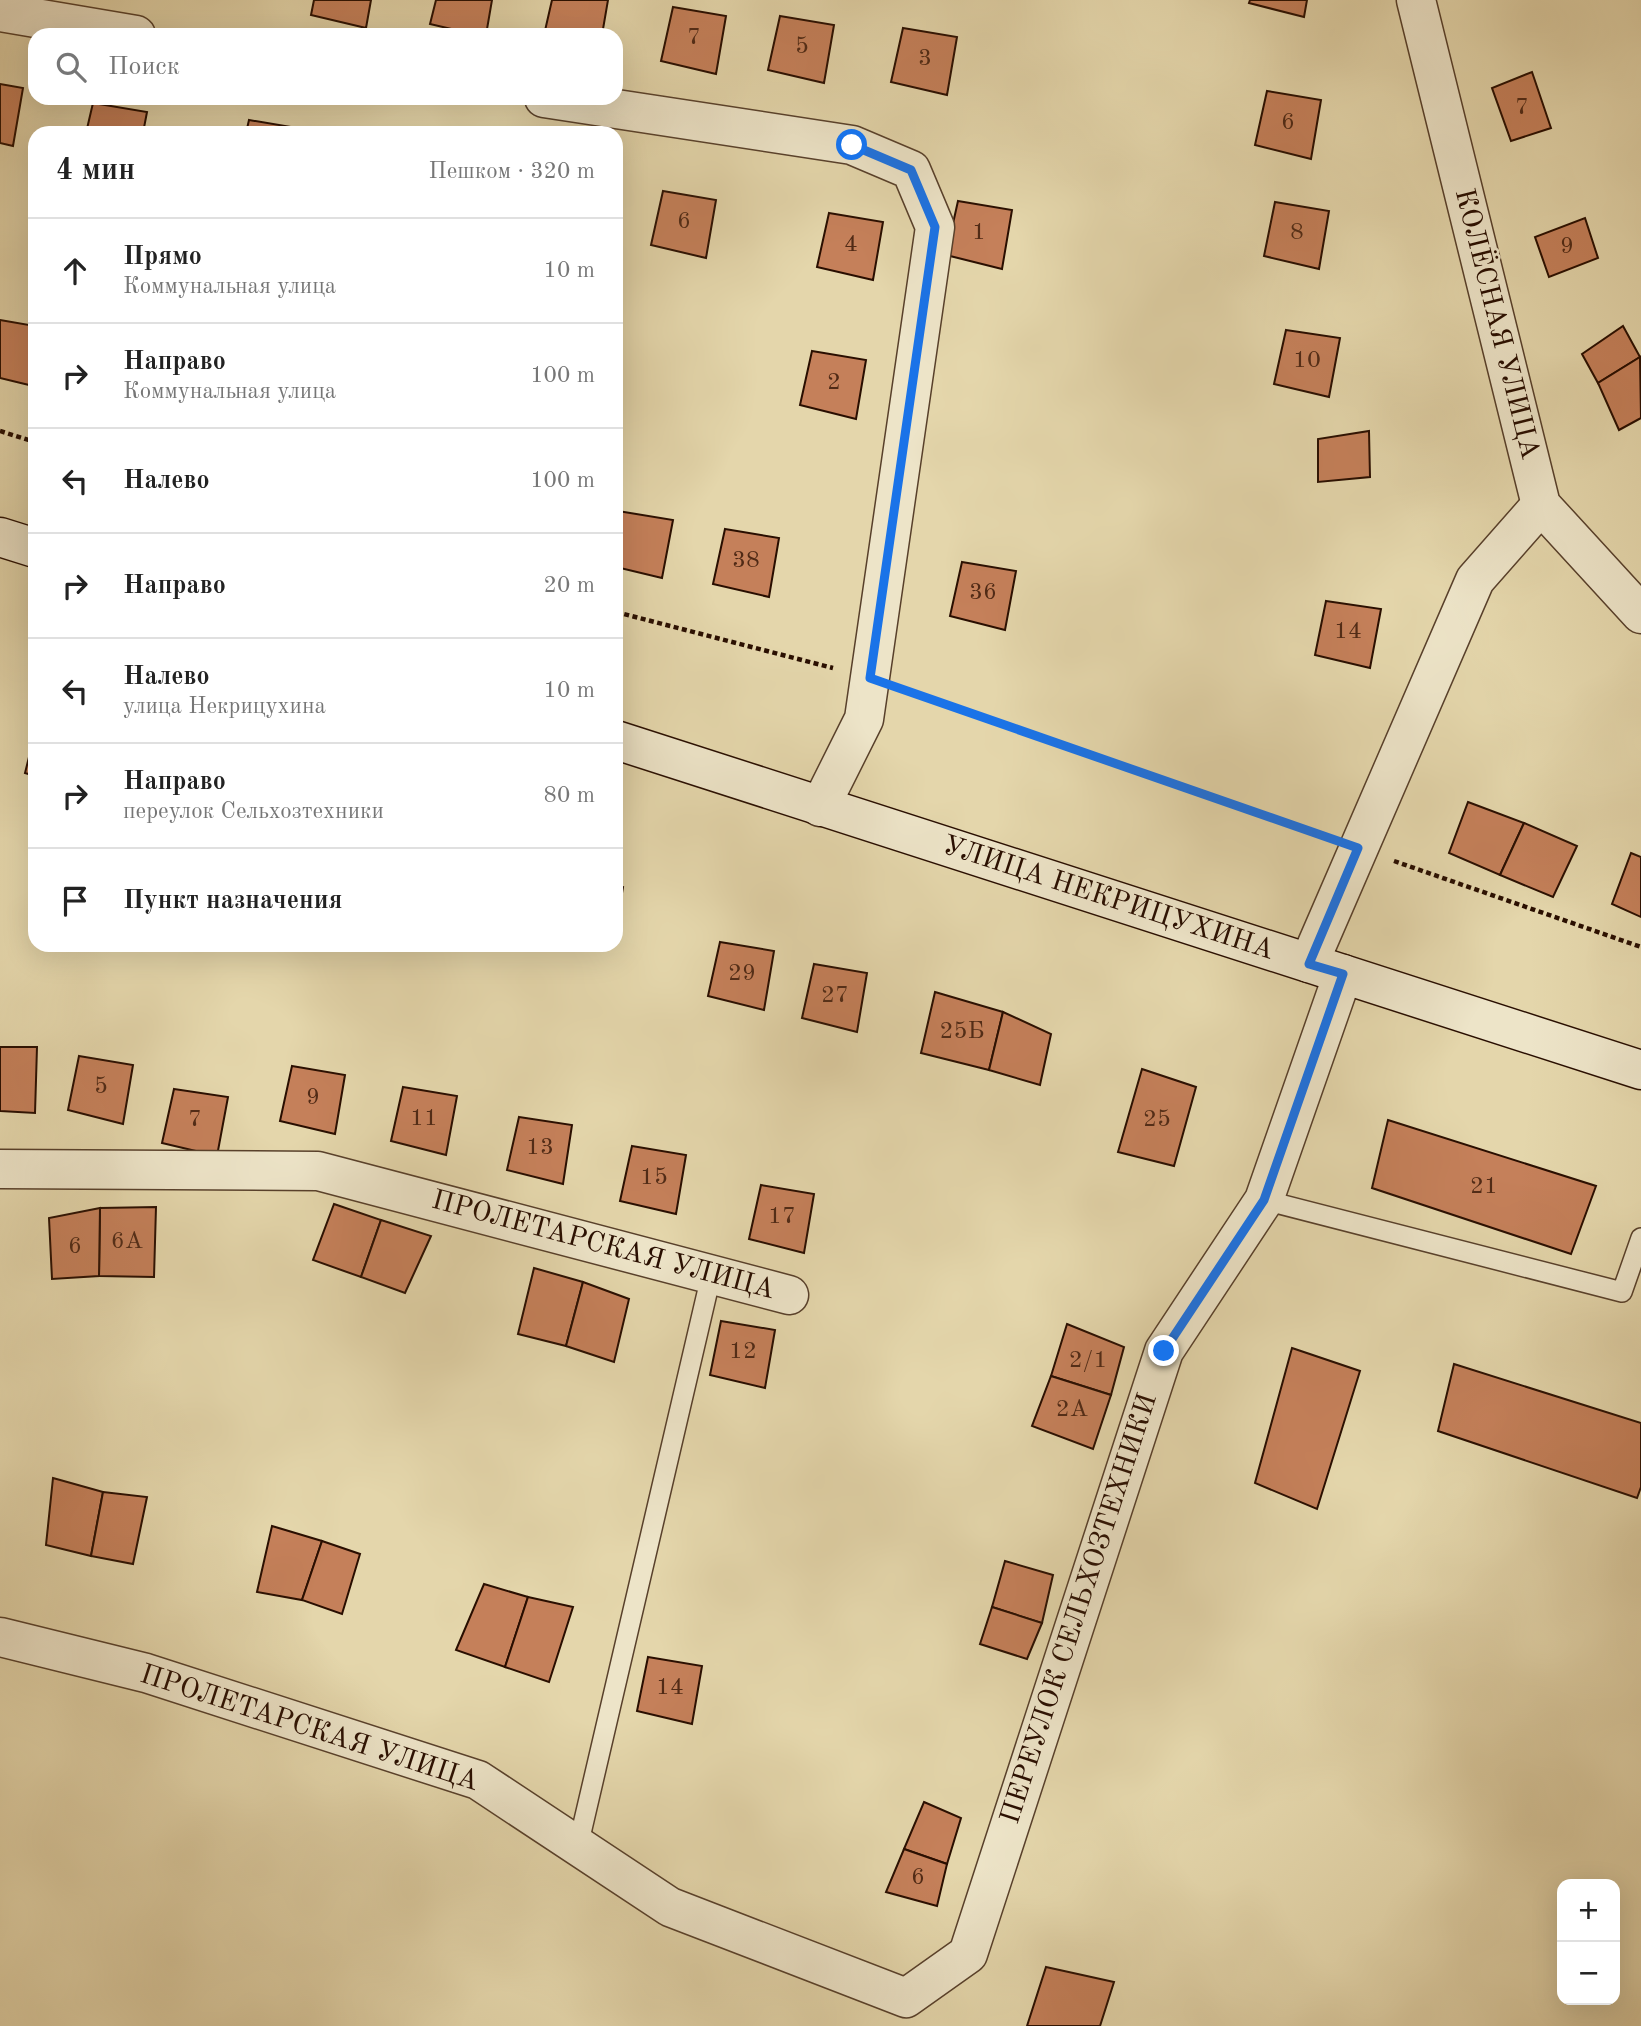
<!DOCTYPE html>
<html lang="ru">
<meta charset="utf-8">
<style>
:root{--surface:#fff;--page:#f6f6f6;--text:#222;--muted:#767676;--line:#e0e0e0}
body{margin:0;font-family:"Old Standard TT",serif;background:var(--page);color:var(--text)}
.controls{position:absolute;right:21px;bottom:21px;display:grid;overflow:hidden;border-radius:14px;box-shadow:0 7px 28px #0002}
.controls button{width:63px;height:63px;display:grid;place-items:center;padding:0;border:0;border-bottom:2px solid var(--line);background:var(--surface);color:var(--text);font:35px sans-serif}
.stop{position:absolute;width:21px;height:21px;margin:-16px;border:5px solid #1a73e8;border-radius:50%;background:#fff}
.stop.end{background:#1a73e8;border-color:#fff;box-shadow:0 2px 7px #0008}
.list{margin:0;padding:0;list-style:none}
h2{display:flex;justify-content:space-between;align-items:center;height:91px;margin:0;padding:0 28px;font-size:30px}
h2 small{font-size:23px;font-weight:400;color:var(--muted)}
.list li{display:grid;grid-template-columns:46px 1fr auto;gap:21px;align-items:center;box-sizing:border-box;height:105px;padding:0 28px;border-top:2px solid var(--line)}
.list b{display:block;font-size:26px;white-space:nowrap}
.list p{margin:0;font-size:23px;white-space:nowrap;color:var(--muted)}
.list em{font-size:23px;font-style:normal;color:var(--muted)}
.icon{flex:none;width:38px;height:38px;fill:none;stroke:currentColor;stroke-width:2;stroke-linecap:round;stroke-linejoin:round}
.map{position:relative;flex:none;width:1641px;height:2026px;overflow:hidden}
.search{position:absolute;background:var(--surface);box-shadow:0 7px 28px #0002;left:28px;top:28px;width:595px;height:77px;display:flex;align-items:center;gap:18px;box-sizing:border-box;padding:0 24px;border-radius:21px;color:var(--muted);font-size:26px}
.panel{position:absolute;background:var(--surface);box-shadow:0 7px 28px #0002;left:28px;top:126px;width:595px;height:826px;border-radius:21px}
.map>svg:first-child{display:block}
</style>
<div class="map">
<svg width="1641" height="2026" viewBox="0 0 1641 2026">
<rect width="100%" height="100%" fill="#e4d6ab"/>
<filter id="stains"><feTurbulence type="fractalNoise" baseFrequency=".00286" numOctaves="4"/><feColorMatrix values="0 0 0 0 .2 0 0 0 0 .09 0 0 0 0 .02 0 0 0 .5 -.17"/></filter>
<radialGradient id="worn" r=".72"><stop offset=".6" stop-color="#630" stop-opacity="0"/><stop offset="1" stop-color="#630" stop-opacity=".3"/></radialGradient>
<!-- building -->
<g fill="#c5805a" stroke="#290e00" stroke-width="2">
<path d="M314,0H371L366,28L311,15Z"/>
<path d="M436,0H492L486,35H477L430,24Z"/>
<path d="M552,0H608L602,35H544Z"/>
<path d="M1250,0H1307L1304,17L1249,3Z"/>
<path d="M673,7L726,16L716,74L661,61Z"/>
<path d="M780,16L834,25L824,83L768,70Z"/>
<path d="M903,28L957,37L947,95L891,82Z"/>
<path d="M1532,72L1551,128L1511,141L1492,88Z"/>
<path d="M0,84L23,88L13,146L0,143Z"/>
<path d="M1267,91L1321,100L1311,159L1255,145Z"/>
<path d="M93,103L147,112L143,133H86Z"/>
<path d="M249,120L303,129L302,133H246Z"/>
<path d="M663,191L716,200L706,258L651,245Z"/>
<path d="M958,201L1012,210L1002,269L946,255Z"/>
<path d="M1275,202L1329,211L1319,269L1264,256Z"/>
<path d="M829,213L883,222L873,280L817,267Z"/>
<path d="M1585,218L1598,258L1549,277L1535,237Z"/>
<path d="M0,320L35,326V348L29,385L0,378Z"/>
<path d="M1623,326L1640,357L1598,383L1582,354Z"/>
<path d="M1286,330L1340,338L1329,397L1274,384Z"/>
<path d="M812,351L866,360L856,419L800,405Z"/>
<path d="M1640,357L1641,418L1619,430L1598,383Z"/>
<path d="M1369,431L1370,477L1318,482V439Z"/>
<path d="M618,511L673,520L662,578L616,567V523Z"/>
<path d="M725,529L779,538L769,597L713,584Z"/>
<path d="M962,562L1016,571L1005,630L950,616Z"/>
<path d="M1326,601L1381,609L1370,668L1315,655Z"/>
<path d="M35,733V776L25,773Z"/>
<path d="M1468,802L1524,823L1500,875L1449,853Z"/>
<path d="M1524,823L1577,846L1553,897L1500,875Z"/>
<path d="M1631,853L1641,857V917L1612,904Z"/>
<path d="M616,886L623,887L616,929Z"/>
<path d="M720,942L774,951L764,1010L708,996Z"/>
<path d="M814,964L867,973L857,1032L802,1018Z"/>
<path d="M935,992L1003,1012L989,1070L921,1053Z"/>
<path d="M1003,1012L1051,1034L1040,1085L989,1070Z"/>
<path d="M0,1047H37L35,1113L0,1111Z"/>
<path d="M79,1056L133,1065L123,1124L68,1110Z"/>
<path d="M292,1066L345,1075L335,1134L280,1121Z"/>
<path d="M1142,1069L1196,1087L1174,1166L1118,1152Z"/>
<path d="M403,1087L457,1096L446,1155L391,1141Z"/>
<path d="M174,1089L228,1097L217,1156L162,1143Z"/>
<path d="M519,1117L572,1125L563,1184L507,1170Z"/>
<path d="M1388,1120L1596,1186L1571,1254L1372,1188Z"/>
<path d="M632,1146L686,1155L676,1214L620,1201Z"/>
<path d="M761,1185L814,1194L804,1253L749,1239Z"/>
<path d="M334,1204L381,1220L361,1277L313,1260Z"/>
<path d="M156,1207L154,1277L99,1276L100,1208Z"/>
<path d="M100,1208L99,1276L52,1279L49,1218Z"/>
<path d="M381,1220L431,1236L405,1293L361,1277Z"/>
<path d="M534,1268L583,1282L566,1346L518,1334Z"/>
<path d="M583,1282L629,1299L614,1362L566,1346Z"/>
<path d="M721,1321L775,1330L765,1388L710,1375Z"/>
<path d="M1067,1324L1124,1347L1111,1395L1051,1376Z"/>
<path d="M1292,1348L1360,1371L1317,1509L1255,1483Z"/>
<path d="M1454,1364L1641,1423V1487L1637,1498L1438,1431Z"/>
<path d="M1051,1376L1111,1395L1093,1449L1032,1426Z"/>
<path d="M53,1478L103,1492L91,1556L46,1545Z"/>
<path d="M103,1492L147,1497L133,1564L91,1556Z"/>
<path d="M272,1526L322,1541L302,1600L257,1592Z"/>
<path d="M322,1541L360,1554L342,1614L302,1600Z"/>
<path d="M1005,1561L1053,1575L1042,1623L992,1607Z"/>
<path d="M484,1584L528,1597L505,1667L456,1650Z"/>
<path d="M528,1597L573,1607L549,1682L505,1667Z"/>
<path d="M992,1607L1042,1623L1027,1659L980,1644Z"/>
<path d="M648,1657L702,1666L692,1724L637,1711Z"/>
<path d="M924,1802L961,1818L947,1864L904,1849Z"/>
<path d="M904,1849L947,1864L937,1906L886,1892Z"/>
<path d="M1046,1967L1114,1982L1100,2026H1027Z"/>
</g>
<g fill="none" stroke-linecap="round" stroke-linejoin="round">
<!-- lane casing -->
<g stroke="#58402b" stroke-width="22">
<g id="lane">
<path d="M1264,1200L1622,1292L1641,1238"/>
<path d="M578,1846L711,1276"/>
</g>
</g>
<!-- street casing -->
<g stroke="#58402b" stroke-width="41">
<g id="street">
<path d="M1416,0L1541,505L1641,614"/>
<path d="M0,12L136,35"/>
<path d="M544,98L852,145L911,170L935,227L864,719L820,807"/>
<path d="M1309,963L1475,580L1541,505"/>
<path d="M0,1169L318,1171L789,1295"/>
<path d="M0,1637L146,1673L478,1780L670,1907L906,1998L968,1954L1164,1351L1264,1200L1343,974"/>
</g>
</g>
<!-- secondary casing -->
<g stroke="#290e00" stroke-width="41">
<g id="secondary">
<path d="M0,537L35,548"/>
<path d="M616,740L1641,1070"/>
</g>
</g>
<!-- path -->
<g stroke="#290e00" stroke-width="4.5" stroke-dasharray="5 3.5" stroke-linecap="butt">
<path d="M0,431L35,442"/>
<path d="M616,612L833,668"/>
<path d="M905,690L1323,836"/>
<path d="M1394,861L1641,947"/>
</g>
<!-- lane -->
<use href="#lane" stroke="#ede4c8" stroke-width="19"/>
<!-- street -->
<use href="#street" stroke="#ede4c8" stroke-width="38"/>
<!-- secondary -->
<use href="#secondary" stroke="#ede4c8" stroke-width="38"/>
</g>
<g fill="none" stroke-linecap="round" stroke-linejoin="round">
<!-- route -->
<path stroke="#1a73e8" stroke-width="9" d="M852,145L911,170L935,227L870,678L1358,848L1309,964L1343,974L1264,1200L1164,1351"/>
</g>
<g text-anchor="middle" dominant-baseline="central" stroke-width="5" stroke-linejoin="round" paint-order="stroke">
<!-- number labels -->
<g font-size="24" fill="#502a16">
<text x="694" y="38">7</text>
<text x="802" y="47">5</text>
<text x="925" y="59">3</text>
<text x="1522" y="108">7</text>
<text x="1288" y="123">6</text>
<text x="684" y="222">6</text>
<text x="979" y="233">1</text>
<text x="1297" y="233">8</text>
<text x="851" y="245">4</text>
<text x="1567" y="247">9</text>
<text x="1307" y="361">10</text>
<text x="834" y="383">2</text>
<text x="746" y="561">38</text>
<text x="983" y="593">36</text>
<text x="1348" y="632">14</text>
<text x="742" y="974">29</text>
<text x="835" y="996">27</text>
<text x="962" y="1032">25Б</text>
<text x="101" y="1087">5</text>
<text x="313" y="1098">9</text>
<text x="424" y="1119">11</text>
<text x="195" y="1120">7</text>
<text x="1157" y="1120">25</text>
<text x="540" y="1148">13</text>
<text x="654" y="1178">15</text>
<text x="1484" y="1187">21</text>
<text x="782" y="1217">17</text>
<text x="127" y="1242">6А</text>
<text x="75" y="1247">6</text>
<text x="743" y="1352">12</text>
<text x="1088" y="1361">2/1</text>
<text x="1072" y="1410">2А</text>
<text x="670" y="1688">14</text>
<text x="918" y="1878">6</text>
</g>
<!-- street labels -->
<g font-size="28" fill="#290e00" stroke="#ede4c8">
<text transform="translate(1496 324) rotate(76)">КОЛЁСНАЯ УЛИЦА</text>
<text transform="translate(1108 899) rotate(18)">УЛИЦА НЕКРИЦУХИНА</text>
<text transform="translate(603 1246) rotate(15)">ПРОЛЕТАРСКАЯ УЛИЦА</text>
<text transform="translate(1080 1609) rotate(-72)">ПЕРЕУЛОК СЕЛЬХОЗТЕХНИКИ</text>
<text transform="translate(309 1729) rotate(18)">ПРОЛЕТАРСКАЯ УЛИЦА</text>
</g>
</g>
<rect width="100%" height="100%" filter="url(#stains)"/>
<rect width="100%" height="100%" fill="url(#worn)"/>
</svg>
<div class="controls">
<button>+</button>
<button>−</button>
</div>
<div class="stop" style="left:852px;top:145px"></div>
<div class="stop end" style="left:1164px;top:1351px"></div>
<div class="search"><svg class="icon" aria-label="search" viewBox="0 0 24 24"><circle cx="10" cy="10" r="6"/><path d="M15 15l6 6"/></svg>Поиск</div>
<section class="panel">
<h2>4 мин<small>Пешком · 320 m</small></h2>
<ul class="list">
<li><svg class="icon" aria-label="ahead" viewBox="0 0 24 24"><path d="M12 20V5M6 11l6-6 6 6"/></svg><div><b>Прямо</b><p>Коммунальная улица</p></div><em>10 m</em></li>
<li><svg class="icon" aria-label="right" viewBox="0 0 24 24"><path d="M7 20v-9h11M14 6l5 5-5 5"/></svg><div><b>Направо</b><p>Коммунальная улица</p></div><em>100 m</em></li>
<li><svg class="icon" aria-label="left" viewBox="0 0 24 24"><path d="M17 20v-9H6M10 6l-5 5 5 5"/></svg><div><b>Налево</b></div><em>100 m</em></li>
<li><svg class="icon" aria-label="right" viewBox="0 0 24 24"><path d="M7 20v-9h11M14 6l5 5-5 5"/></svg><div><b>Направо</b></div><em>20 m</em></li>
<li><svg class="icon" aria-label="left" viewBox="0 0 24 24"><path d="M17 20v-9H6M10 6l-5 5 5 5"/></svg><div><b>Налево</b><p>улица Некрицухина</p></div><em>10 m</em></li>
<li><svg class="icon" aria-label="right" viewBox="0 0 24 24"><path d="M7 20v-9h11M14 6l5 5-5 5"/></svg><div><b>Направо</b><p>переулок Сельхозтехники</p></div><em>80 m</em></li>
<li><svg class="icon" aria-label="arrive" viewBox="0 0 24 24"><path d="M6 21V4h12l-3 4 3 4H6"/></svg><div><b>Пункт назначения</b></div></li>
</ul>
</section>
</div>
